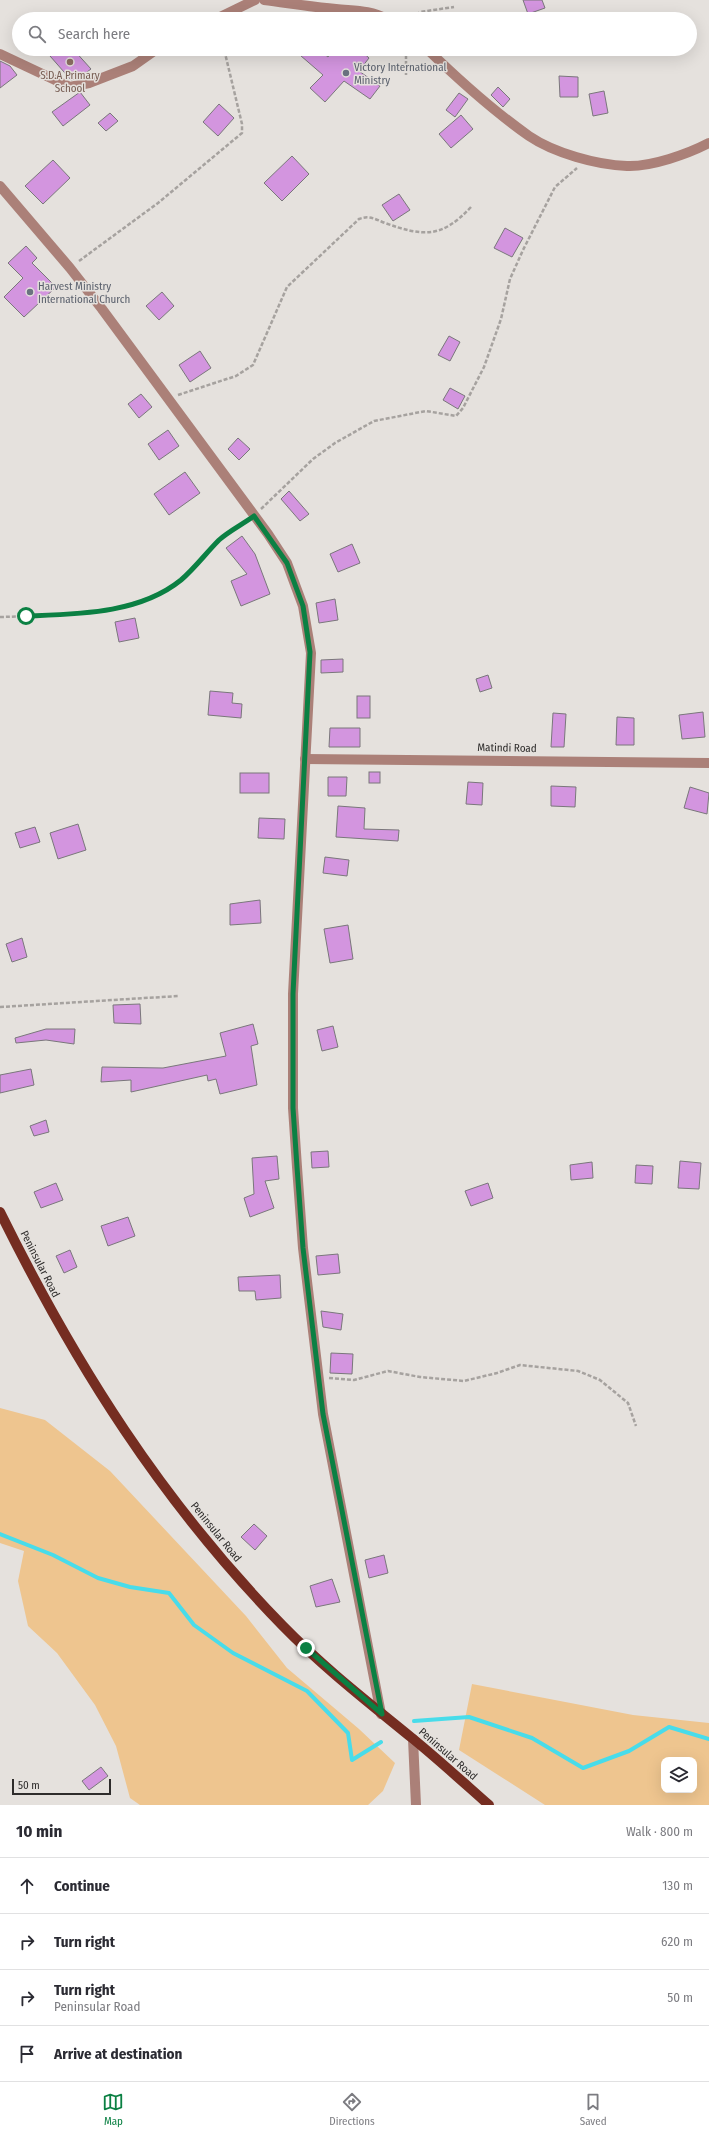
<!DOCTYPE html>
<meta charset="utf-8">
<style>
:root{--surface:#fff;--page:#f7f7f7;--text:#2b2b33;--muted:#7c7c81;--line:#e1e1e2;--accent:#0b8043}
body{margin:0;font-family:"Fira Sans Condensed",sans-serif;background:var(--page);color:var(--text)}
.controls{position:absolute;right:12px;bottom:12px;display:grid;overflow:hidden;border-radius:8px;box-shadow:0 4px 16px #0002}
.controls button{width:36px;height:36px;display:grid;place-items:center;padding:0;border:0;border-bottom:1px solid var(--line);background:var(--surface);color:var(--text);font:20px sans-serif}
.scale{position:absolute;left:12px;bottom:10px;width:99px;box-sizing:border-box;padding-left:4px;border:2px solid #2e2c2b;border-top:0;font-size:11px;line-height:14px;white-space:nowrap;color:#2e2c2b;-webkit-text-stroke:3px #e5e1dd;paint-order:stroke}
.stop{position:absolute;width:12px;height:12px;margin:-9px;border:3px solid #0b8043;border-radius:50%;background:#fff}
.stop.end{background:#0b8043;border-color:#fff;box-shadow:0 1px 4px #0008}
.list{margin:0;padding:0;list-style:none}
h2{display:flex;justify-content:space-between;align-items:center;height:52px;margin:0;padding:0 16px;font-size:17px}
h2 small{font-size:13px;font-weight:400;color:var(--muted)}
.list li{display:grid;grid-template-columns:26px 1fr auto;gap:12px;align-items:center;box-sizing:border-box;height:56px;padding:0 16px;border-top:1px solid var(--line)}
.list b{display:block;font-size:15px;white-space:nowrap}
.list p{margin:0;font-size:13px;white-space:nowrap;color:var(--muted)}
.list em{font-size:13px;font-style:normal;color:var(--muted)}
.icon{flex:none;width:22px;height:22px;fill:none;stroke:currentColor;stroke-width:2;stroke-linecap:round;stroke-linejoin:round}
.map{position:relative;flex:none;width:709px;height:1805px;overflow:hidden}
.search{position:absolute;background:var(--surface);box-shadow:0 4px 16px #0002;left:12px;right:12px;top:12px;height:44px;display:flex;align-items:center;gap:10px;box-sizing:border-box;padding:0 14px;border-radius:22px;color:var(--muted);font-size:15px}
.sheet{height:276px;background:var(--surface)}
nav{display:flex;justify-content:space-around;align-items:center;box-sizing:border-box;height:56px;border-top:1px solid var(--line);background:var(--surface);font-size:11px;color:var(--muted)}
nav a{display:grid;justify-items:center;gap:2px}
nav .on{color:var(--accent)}
.map>svg:first-child{display:block}
</style>
<div class="map">
<svg width="709" height="1805" viewBox="0 0 709 1805">
<rect width="100%" height="100%" fill="#e5e1dd"/>
<!-- green -->
<g fill="#eec58f" fill-rule="evenodd">
<path d="M0,1408L45,1420L110,1471L246,1616L287,1668L359,1729L395,1763L383,1791L368,1805H140L130,1798L116,1746L95,1705L57,1653L28,1626L18,1581L24,1551L0,1543Z"/>
<path d="M472,1684L633,1715L709,1723V1805H545L459,1750ZM664,1760H694V1790H664Z"/>
</g>
<g fill="none" stroke-linecap="round" stroke-linejoin="round">
<!-- stream -->
<g stroke="#48dcea" stroke-width="4">
<path d="M0,1534L53,1555L98,1578L130,1587L169,1593L194,1625L233,1653L307,1691L348,1733L352,1760L381,1742"/>
<path d="M414,1721L469,1717L532,1738L583,1768L629,1751L669,1727L709,1739"/>
</g>
</g>
<!-- building -->
<g fill="#d395df" stroke="#7a777b">
<path d="M523,0H542L545,8L528,14Z"/>
<path d="M58,49H73L91,69L79,78L71,80L50,56Z"/>
<path d="M293,49H318L328,57L334,49H359L369,58L359,71L380,86L370,99L344,81L325,102L310,88L323,75Z"/>
<path d="M0,61L10,66L17,75L0,88Z"/>
<path d="M559,76L578,77V97H560Z"/>
<path d="M498,87L510,99L503,107L491,95Z"/>
<path d="M604,91L608,113L593,116L589,94Z"/>
<path d="M80,92L90,105L63,126L52,112Z"/>
<path d="M459,93L468,99L455,117L446,110Z"/>
<path d="M219,104L234,118L218,136L203,122Z"/>
<path d="M110,113L118,121L106,131L98,123Z"/>
<path d="M461,115L473,129L451,148L439,134Z"/>
<path d="M292,156L309,174L282,201L264,183Z"/>
<path d="M53,160L70,178L43,204L25,186Z"/>
<path d="M399,194L410,210L393,221L382,205Z"/>
<path d="M505,228L523,238L512,257L494,248Z"/>
<path d="M26,246L37,258L32,263L56,287L24,317L4,297L23,278L8,263Z"/>
<path d="M162,292L174,306L159,320L146,306Z"/>
<path d="M449,336L460,342L450,361L438,355Z"/>
<path d="M200,351L211,368L190,382L179,365Z"/>
<path d="M450,388L465,396L458,409L443,400Z"/>
<path d="M141,394L152,407L139,418L128,404Z"/>
<path d="M168,430L179,446L159,460L148,444Z"/>
<path d="M238,438L250,449L239,460L228,449Z"/>
<path d="M185,472L200,493L169,515L154,494Z"/>
<path d="M289,491L309,514L300,521L281,499Z"/>
<path d="M242,536L255,554L270,594L241,606L231,581L247,574L226,548Z"/>
<path d="M352,544L360,563L338,572L330,554Z"/>
<path d="M335,599L338,620L319,623L316,603Z"/>
<path d="M135,618L139,638L119,642L115,622Z"/>
<path d="M343,659V672L321,673V660Z"/>
<path d="M488,675L492,688L480,692L476,679Z"/>
<path d="M210,691L233,693L232,703L242,704L241,718L208,715Z"/>
<rect x="357" y="696" width="13" height="22"/>
<path d="M703,712L705,737L682,739L679,715Z"/>
<path d="M553,713L566,714L564,747H551Z"/>
<path d="M617,717L634,718V745H616Z"/>
<path d="M330,728H360V747H329Z"/>
<rect x="369" y="772" width="11" height="11"/>
<rect x="240" y="773" width="29" height="20"/>
<path d="M328,777H347L346,796H328Z"/>
<path d="M468,782L483,783L482,805L466,804Z"/>
<path d="M551,786L576,787L575,807L551,806Z"/>
<path d="M690,787L709,793L707,814L684,808Z"/>
<path d="M338,806L365,808L364,829L399,830L398,841L336,837Z"/>
<path d="M259,818L285,819L284,839L258,838Z"/>
<path d="M78,824L86,850L58,859L50,833Z"/>
<path d="M35,827L40,842L20,848L15,833Z"/>
<path d="M325,857L349,860L347,876L323,873Z"/>
<path d="M260,900L261,923L230,925V904Z"/>
<path d="M348,925L353,959L330,963L324,929Z"/>
<path d="M22,938L27,957L12,962L6,944Z"/>
<path d="M140,1004L141,1024L114,1023L113,1005Z"/>
<path d="M253,1024L258,1044L251,1046L257,1085L220,1094L216,1079L208,1081L207,1075L131,1092V1080L101,1082L102,1067L163,1068L226,1056L220,1033Z"/>
<path d="M333,1026L338,1047L322,1051L317,1030Z"/>
<path d="M46,1029H75L74,1044L46,1040L16,1043L15,1038Z"/>
<path d="M31,1069L34,1085L0,1093V1075Z"/>
<path d="M46,1120L49,1132L34,1136L30,1126Z"/>
<path d="M328,1151L329,1167L312,1168L311,1152Z"/>
<path d="M277,1156L279,1179L265,1181L274,1208L250,1217L244,1198L254,1194L252,1158Z"/>
<path d="M680,1161L701,1163L699,1189L678,1188Z"/>
<path d="M592,1162L593,1178L571,1180L570,1165Z"/>
<path d="M636,1165L653,1166L652,1184L635,1183Z"/>
<path d="M56,1183L63,1200L41,1208L34,1192Z"/>
<path d="M488,1183L493,1198L471,1206L465,1191Z"/>
<path d="M128,1217L135,1236L108,1246L101,1226Z"/>
<path d="M70,1250L77,1267L64,1273L56,1256Z"/>
<path d="M338,1254L340,1273L318,1275L316,1256Z"/>
<path d="M280,1275L281,1298L256,1300L255,1291H239L238,1277Z"/>
<path d="M321,1311L343,1314L341,1330L323,1327Z"/>
<path d="M331,1353L353,1354L352,1374L330,1373Z"/>
<path d="M254,1524L267,1536L255,1550L241,1537Z"/>
<path d="M384,1555L388,1573L369,1578L365,1560Z"/>
<path d="M332,1579L340,1602L316,1607L310,1586Z"/>
<path d="M101,1767L108,1776L89,1790L82,1781Z"/>
</g>
<g fill="none" stroke-linecap="round" stroke-linejoin="round">
<!-- path -->
<g stroke="#a6a29f" stroke-width="2.5" stroke-dasharray="4 2" stroke-linecap="butt">
<path d="M412,19L420,12L454,7"/>
<path d="M406,49V75"/>
<path d="M79,261L158,203L242,133V124L224,49"/>
<path d="M178,395L236,376L253,365L287,287L359,219C369,215 375,219 385,223C424,237 442,238 471,207"/>
<path d="M261,509L313,459L335,443L374,421L426,411L456,416L463,408L484,367L501,319L510,279L523,250L555,187L577,168"/>
<path d="M0,617C61,615 128,617 180,581C195,570 206,552 220,539C228,533 237,528 245,522"/>
<path d="M0,1007L178,996"/>
<path d="M329,1378L354,1380L388,1371L420,1377L464,1381L497,1373L520,1365L578,1371L600,1380L628,1403L636,1426"/>
</g>
<!-- minor -->
<g stroke="#ab8078" stroke-width="10">
<path d="M264,0C288,3 312,7 336,9C354,11 370,10 387,19"/>
<path d="M216,19L255,0"/>
<path d="M427,49C459,80 492,110 529,136C554,153 597,165 627,166C651,167 688,154 709,143"/>
<path d="M0,54L70,87L89,83L133,66L157,49"/>
<path d="M0,186L70,268L102,309L268,534L287,563L303,606L311,653L293,994V1108L297,1167L303,1248L323,1414L381,1714"/>
<path d="M305,759L709,763"/>
<path d="M413,1739L416,1805"/>
</g>
<!-- major -->
<path stroke="#752d21" stroke-width="10" d="M0,1212C76,1366 162,1502 283,1626C323,1667 368,1702 412,1738C439,1760 464,1783 489,1805"/>
</g>
<g fill="none" stroke-linecap="round" stroke-linejoin="round">
<!-- route -->
<path stroke="#0b8043" stroke-width="5" d="M26,616C78,614 139,614 181,580C195,568 206,553 219,540C229,531 243,524 254,516L287,563L303,606L310,652L293,994V1108L297,1167L303,1248L323,1414L382,1714L306,1648"/>
</g>
<!-- markers -->
<circle fill="#8d6e63" stroke="#e5e1dd" stroke-width="1.5" cx="70" cy="62" r="4"/>
<g fill="#6b7280" stroke="#e5e1dd" stroke-width="1.5">
<circle cx="346" cy="73" r="4"/>
<circle cx="30" cy="292" r="4"/>
</g>
<g text-anchor="middle" dominant-baseline="central" stroke-width="3" stroke-linejoin="round" paint-order="stroke">
<!-- worship labels -->
<g font-size="11" fill="#5b616d" stroke="#e5e1dd" text-anchor="start">
<text x="354" y="67">Victory International<tspan x="354" dy="13">Ministry</tspan></text>
<text x="38" y="286">Harvest Ministry<tspan x="38" dy="13">International Church</tspan></text>
</g>
<!-- education labels -->
<g font-size="11" fill="#785e54" stroke="#e5e1dd">
<text x="70" y="75">S.D.A Primary<tspan x="70" dy="13">School</tspan></text>
</g>
<!-- street labels -->
<g font-size="11" fill="#2e2c2b" stroke="#e5e1dd">
<text transform="translate(507 748) rotate(1)">Matindi Road</text>
<text transform="translate(40 1264) rotate(63)">Peninsular Road</text>
<text transform="translate(216 1532) rotate(51)">Peninsular Road</text>
<text transform="translate(448 1754) rotate(41)">Peninsular Road</text>
</g>
</g>
</svg>
<div class="controls">
<button><svg class="icon" aria-label="layers" viewBox="0 0 24 24"><path d="M12 4l9 5-9 5-9-5zM3 14l9 5 9-5"/></svg></button>
</div>
<div class="scale">50 m</div>
<div class="stop" style="left:26px;top:616px"></div>
<div class="stop end" style="left:306px;top:1648px"></div>
<div class="search"><svg class="icon" aria-label="search" viewBox="0 0 24 24"><circle cx="10" cy="10" r="6"/><path d="M15 15l6 6"/></svg>Search here</div>
</div>
<section class="sheet">
<h2>10 min<small>Walk · 800 m</small></h2>
<ul class="list">
<li><svg class="icon" aria-label="ahead" viewBox="0 0 24 24"><path d="M12 20V5M6 11l6-6 6 6"/></svg><div><b>Continue</b></div><em>130 m</em></li>
<li><svg class="icon" aria-label="right" viewBox="0 0 24 24"><path d="M7 20v-9h11M14 6l5 5-5 5"/></svg><div><b>Turn right</b></div><em>620 m</em></li>
<li><svg class="icon" aria-label="right" viewBox="0 0 24 24"><path d="M7 20v-9h11M14 6l5 5-5 5"/></svg><div><b>Turn right</b><p>Peninsular Road</p></div><em>50 m</em></li>
<li><svg class="icon" aria-label="arrive" viewBox="0 0 24 24"><path d="M6 21V4h12l-3 4 3 4H6"/></svg><div><b>Arrive at destination</b></div></li>
</ul>
</section>
<nav>
<a class="on"><svg class="icon" aria-label="map" viewBox="0 0 24 24"><path d="M3 6l6-2 6 2 6-2v14l-6 2-6-2-6 2zM9 4v14M15 6v14"/></svg>Map</a>
<a><svg class="icon" aria-label="directions" viewBox="0 0 24 24"><path d="M12 3l9 9-9 9-9-9zM9 14v-3h6M13 9l2 2-2 2"/></svg>Directions</a>
<a><svg class="icon" aria-label="saved" viewBox="0 0 24 24"><path d="M7 4h10v16l-5-4-5 4z"/></svg>Saved</a>
</nav>
